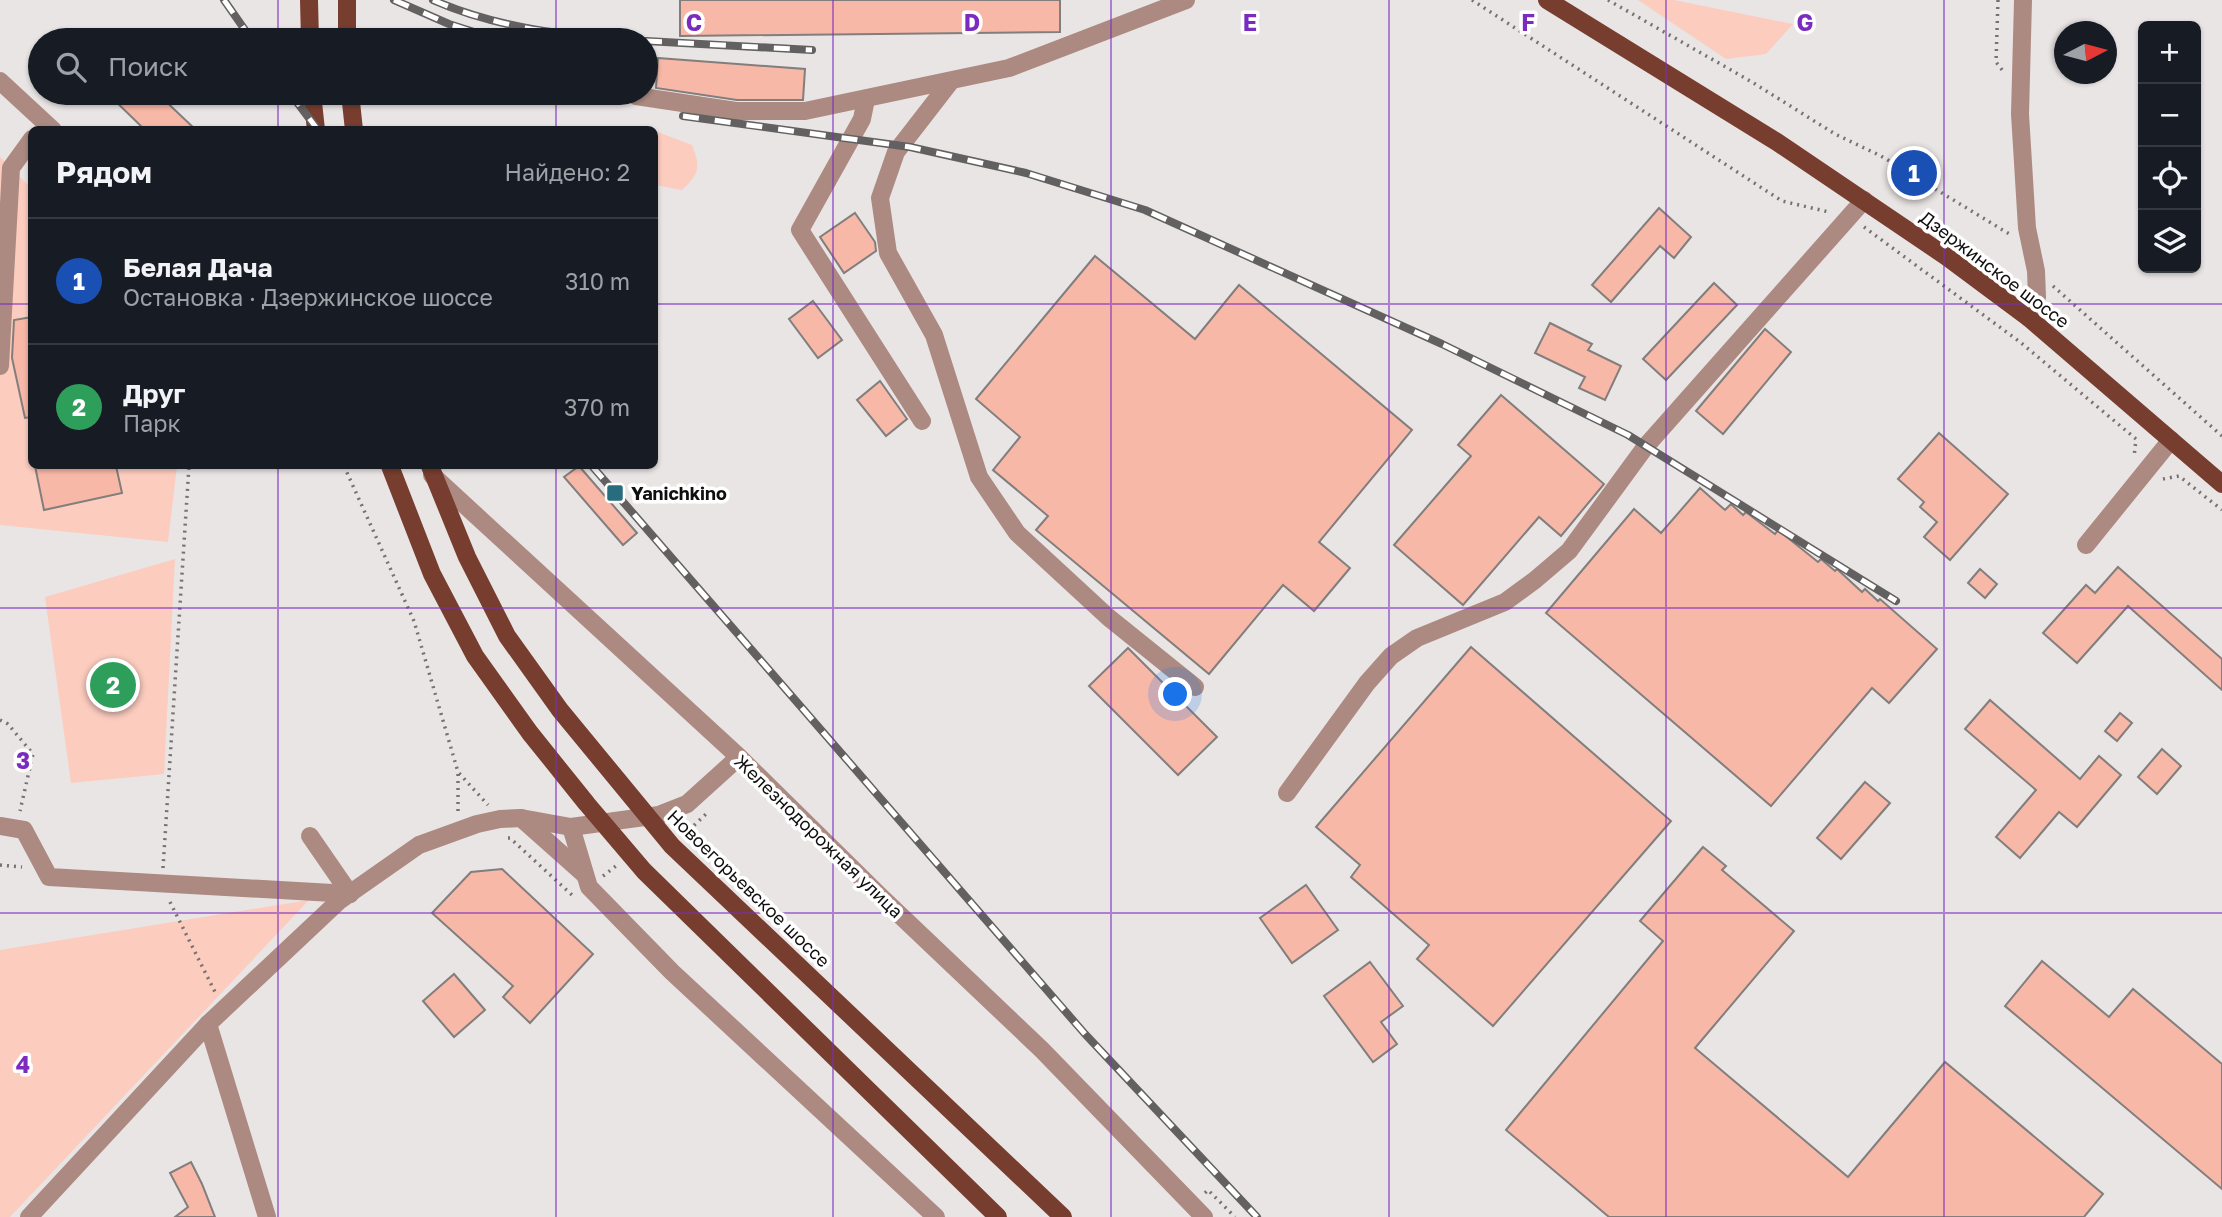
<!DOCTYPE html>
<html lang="ru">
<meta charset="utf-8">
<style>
:root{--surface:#171b24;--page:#242831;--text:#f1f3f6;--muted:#9ea1a6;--line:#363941;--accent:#1a73e8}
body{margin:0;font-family:"Golos Text",sans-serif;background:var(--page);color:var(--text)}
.controls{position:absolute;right:21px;top:21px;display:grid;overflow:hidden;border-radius:10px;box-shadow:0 2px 5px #0004}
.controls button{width:63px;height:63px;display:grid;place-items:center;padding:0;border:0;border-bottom:2px solid var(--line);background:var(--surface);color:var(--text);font:35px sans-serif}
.compass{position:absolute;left:2054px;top:21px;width:63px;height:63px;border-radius:50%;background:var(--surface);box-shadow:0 2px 5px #0004;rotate:84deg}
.you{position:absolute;left:1176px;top:695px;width:24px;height:24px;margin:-18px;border:5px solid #fff;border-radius:50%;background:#1a73e8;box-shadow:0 0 0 10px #1a73e833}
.badge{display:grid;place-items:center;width:46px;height:46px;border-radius:50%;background:var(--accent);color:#fff;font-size:23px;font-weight:700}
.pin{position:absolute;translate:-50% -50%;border:4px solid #fff;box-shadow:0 2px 7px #0006}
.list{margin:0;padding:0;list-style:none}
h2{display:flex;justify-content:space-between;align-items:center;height:91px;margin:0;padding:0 28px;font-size:30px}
h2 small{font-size:23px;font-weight:400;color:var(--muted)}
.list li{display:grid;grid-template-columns:46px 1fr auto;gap:21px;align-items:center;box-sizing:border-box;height:126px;padding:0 28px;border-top:2px solid var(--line)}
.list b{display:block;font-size:26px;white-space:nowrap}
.list p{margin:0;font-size:23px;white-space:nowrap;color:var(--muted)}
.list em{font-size:23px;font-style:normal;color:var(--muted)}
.icon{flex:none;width:38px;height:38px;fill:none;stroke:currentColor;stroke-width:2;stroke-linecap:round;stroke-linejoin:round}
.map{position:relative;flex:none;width:2222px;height:1217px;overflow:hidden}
.search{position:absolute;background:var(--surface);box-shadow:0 2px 5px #0004;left:28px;top:28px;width:630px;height:77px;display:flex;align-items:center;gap:18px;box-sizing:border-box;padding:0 24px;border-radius:38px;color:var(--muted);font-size:26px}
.panel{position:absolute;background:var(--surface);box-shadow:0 2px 5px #0004;left:28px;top:126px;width:630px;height:343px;border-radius:10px}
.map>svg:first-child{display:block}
</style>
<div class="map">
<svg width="2222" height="1217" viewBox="0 0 2222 1217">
<rect width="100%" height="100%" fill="#e9e5e4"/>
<!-- green -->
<g fill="#fcccbf">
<path d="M1638,0H1674L1793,24L1766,54L1726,59Z"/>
<path d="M655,131L692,145C701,167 699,174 682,190L655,185Z"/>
<path d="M0,157L31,188L32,466H177L168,542L0,525Z"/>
<path d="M175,559L164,774L71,783L45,597Z"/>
<path d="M309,900L10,1217H0V950Z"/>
</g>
<!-- building -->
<g fill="#f8b8a7" stroke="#817e7d" stroke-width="2">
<path d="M680,0H1060V32L680,36Z"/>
<path d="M658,58L805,69L803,100H737L656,88Z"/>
<path d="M107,93H157L196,130H145Z"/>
<path d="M1659,208L1691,237L1674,258L1660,246L1611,302L1592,285Z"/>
<path d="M855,213L875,242L876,251L844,273L820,237Z"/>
<path d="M1095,256L1195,339L1239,285L1412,430L1319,542L1350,568L1314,611L1283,585L1209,674L1036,530L1048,516L993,470L1020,437L976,399Z"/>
<path d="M1714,283L1737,305L1666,380L1643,359Z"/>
<path d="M813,301L842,340L818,358L789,319Z"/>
<path d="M32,317V417L25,418L12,358L14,320Z"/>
<path d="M1550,323L1592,344L1588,350L1621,366L1605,400L1579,388L1585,377L1535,353Z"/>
<path d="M1765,329L1791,352L1723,434L1696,411Z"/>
<path d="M880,381L907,419L886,436L857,400Z"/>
<path d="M1501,395L1604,484L1561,536L1539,517L1463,605L1394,545L1471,456L1458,445Z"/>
<path d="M1939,433L2008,494L1950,560L1924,537L1937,522L1920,507L1924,502L1898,479Z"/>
<path d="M35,466H116L122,493L44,510Z"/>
<path d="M579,466L637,533L623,545L564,477Z"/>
<path d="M1700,488L1725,510L1731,504L1743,515L1746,512L1775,534L1778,530L1818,562L1821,559L1835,571L1837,569L1862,592L1865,589L1878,601L1880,599L1937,649L1889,703L1872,688L1771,806L1546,613L1634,509L1661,533Z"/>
<path d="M2118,567L2222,659V690L2128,606L2077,663L2043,633L2086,585L2095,593Z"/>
<path d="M1980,569L1997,584L1985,598L1968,583Z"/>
<path d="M1471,647L1671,821L1493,1026L1417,959L1429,945L1351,877L1360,865L1316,827Z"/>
<path d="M1128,648L1217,737L1178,775L1089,686Z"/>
<path d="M1990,700L2080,779L2099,756L2121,775L2077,827L2059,812L2020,858L1996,837L2036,790L1965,729Z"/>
<path d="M2120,713L2132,723L2117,741L2105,731Z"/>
<path d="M2162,749L2181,766L2157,794L2138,777Z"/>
<path d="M1865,782L1890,803L1841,859L1817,838Z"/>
<path d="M1703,847L1726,866L1722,870L1794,931L1695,1048L1848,1177L1945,1062L2103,1194L2084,1217H1609L1506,1130L1663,941L1640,921Z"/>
<path d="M502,869L593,954L530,1023L503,997L513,986L432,913L471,872Z"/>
<path d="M1306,885L1338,930L1292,963L1260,918Z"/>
<path d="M2042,961L2109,1017L2133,989L2222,1064V1189L2005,1006Z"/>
<path d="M1370,962L1403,1006L1381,1022L1397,1044L1373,1062L1324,996Z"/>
<path d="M454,974L485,1010L454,1037L423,1001Z"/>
<path d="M191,1162L202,1184L215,1217H175L188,1207L170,1173Z"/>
</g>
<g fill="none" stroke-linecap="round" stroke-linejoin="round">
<!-- path -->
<g stroke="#757272" stroke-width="3.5" stroke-dasharray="2 5" stroke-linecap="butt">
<path d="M1472,0L1782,201L1829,212"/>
<path d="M1608,0L1752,82L1835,134L1881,156L2011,235"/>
<path d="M1998,0L1996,62L2003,71"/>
<path d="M1864,227L2020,342L2136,439L2134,457"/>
<path d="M2053,286L2222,436"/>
<path d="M344,466L414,621L458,772L488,805"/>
<path d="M2163,479L2179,476L2222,510"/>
<path d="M0,720L8,724L33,754L20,811"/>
<path d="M458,774V812"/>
<path d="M684,835L706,814"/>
<path d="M508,838H510L572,895"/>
<path d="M0,865L22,867"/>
<path d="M163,868L189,466"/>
<path d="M603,876L616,866"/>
<path d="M170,902L215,992"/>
<path d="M1205,1193L1208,1190L1235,1217"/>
</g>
<!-- minor -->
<g stroke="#ac8a81" stroke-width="18">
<path d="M2023,0L2020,114L2027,228L2036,271L2037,297L2029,318"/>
<path d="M0,81L53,130"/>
<path d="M951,81L896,152L880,198L888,253L934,335L979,477L1017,533L1108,617L1195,687"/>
<path d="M636,96L736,111H805L1009,68L1186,0"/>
<path d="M866,99L862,119L800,230L922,421"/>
<path d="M0,366L11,168L32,139"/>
<path d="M432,475L739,757L881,897L1042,1050L1204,1217"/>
<path d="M2086,545L2171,440"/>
<path d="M1287,793L1367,683L1391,656L1417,638L1505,602L1535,580L1569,551L1646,446L1864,200"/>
<path d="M521,818L584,874"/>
<path d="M0,826L24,830L49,877L350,894"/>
<path d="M571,827L589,887L672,972L936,1217"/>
<path d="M310,836L350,894"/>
<path d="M208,1024L267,1217"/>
<path d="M29,1217L208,1024L241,993L339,901L419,845L477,824L500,819L521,818L571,827L659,815L687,804L739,757"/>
</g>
<!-- major -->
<g stroke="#773e2f" stroke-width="18">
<path d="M309,0L310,40"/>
<path d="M347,0V40"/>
<path d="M1547,0L1777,142L1947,257L2029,318L2222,484"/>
<path d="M312,93L316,130"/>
<path d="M350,93L354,130"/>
<path d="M390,466L432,574L475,656L530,733L587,804L644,871L998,1217"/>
<path d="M430,466L467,557L507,636L560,710L672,846L1063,1217"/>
</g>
<!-- rail casing -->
<g stroke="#626060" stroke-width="8">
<g id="rail">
<path d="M224,0L252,40"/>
<path d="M394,0L449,24L499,40"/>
<path d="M433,0C499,29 569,36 640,40"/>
<path d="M646,41L812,50"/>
<path d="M290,93L318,130"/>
<path d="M683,116L910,147L1026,173L1145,210L1442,344L1628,435L1896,601"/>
<path d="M592,466L1085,1034L1257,1217"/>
</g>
</g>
<!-- rail -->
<use href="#rail" stroke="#fff" stroke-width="5" stroke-dasharray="16" stroke-linecap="butt"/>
</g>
<!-- grid -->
<path fill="none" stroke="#7b2cbf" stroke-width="2" stroke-opacity="0.55" d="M278,0V40M556,0V40M833,0V1217M1111,0V1217M1389,0V1217M1666,0V1217M1944,0V1217M278,93V130M556,93V130M0,304H32M654,304H2222M278,466V1217M556,466V1217M0,608H2222M0,913H2222"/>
<!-- markers -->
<rect fill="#286d7d" stroke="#fff" stroke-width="2.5" x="606" y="484" width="18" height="18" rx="3.5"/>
<g text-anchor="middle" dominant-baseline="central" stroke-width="7" stroke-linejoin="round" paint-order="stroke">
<!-- street labels -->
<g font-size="18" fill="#100f0f" stroke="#fff">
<text transform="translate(1995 269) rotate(37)">Дзержинское шоссе</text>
<text transform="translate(819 836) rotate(44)">Железнодорожная улица</text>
<text transform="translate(749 888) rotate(44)">Новоегорьевское шоссе</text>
</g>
<!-- poi labels -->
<g font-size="18" font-weight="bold" fill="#100f0f" stroke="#fff" text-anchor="start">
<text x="631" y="493">Yanichkino</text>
</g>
</g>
<g font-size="23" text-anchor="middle" font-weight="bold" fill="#7b2cbf" stroke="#fff" stroke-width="7" stroke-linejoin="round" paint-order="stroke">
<text x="694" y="31">C</text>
<text x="972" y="31">D</text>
<text x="1250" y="31">E</text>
<text x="1528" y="31">F</text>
<text x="1805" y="31">G</text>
<text x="23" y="769">3</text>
<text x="23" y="1073">4</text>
</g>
</svg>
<div class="controls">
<button>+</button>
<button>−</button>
<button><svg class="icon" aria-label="locate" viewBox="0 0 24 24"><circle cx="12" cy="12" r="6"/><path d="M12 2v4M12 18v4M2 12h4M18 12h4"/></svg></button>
<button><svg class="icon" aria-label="layers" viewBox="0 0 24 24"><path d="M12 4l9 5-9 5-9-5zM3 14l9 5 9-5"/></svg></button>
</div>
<svg class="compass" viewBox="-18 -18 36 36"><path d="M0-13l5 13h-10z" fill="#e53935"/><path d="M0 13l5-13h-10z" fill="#9ea1a6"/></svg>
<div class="you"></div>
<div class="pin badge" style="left:1914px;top:173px;background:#1a4fb4">1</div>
<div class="pin badge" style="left:113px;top:685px;background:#2e9e5b">2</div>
<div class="search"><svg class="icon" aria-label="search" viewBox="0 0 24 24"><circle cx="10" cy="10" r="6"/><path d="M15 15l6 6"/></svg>Поиск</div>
<section class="panel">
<h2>Рядом<small>Найдено: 2</small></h2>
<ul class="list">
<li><span class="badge" style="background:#1a4fb4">1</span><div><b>Белая Дача</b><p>Остановка · Дзержинское шоссе</p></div><em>310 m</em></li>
<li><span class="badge" style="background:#2e9e5b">2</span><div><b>Друг</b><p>Парк</p></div><em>370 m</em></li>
</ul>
</section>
</div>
